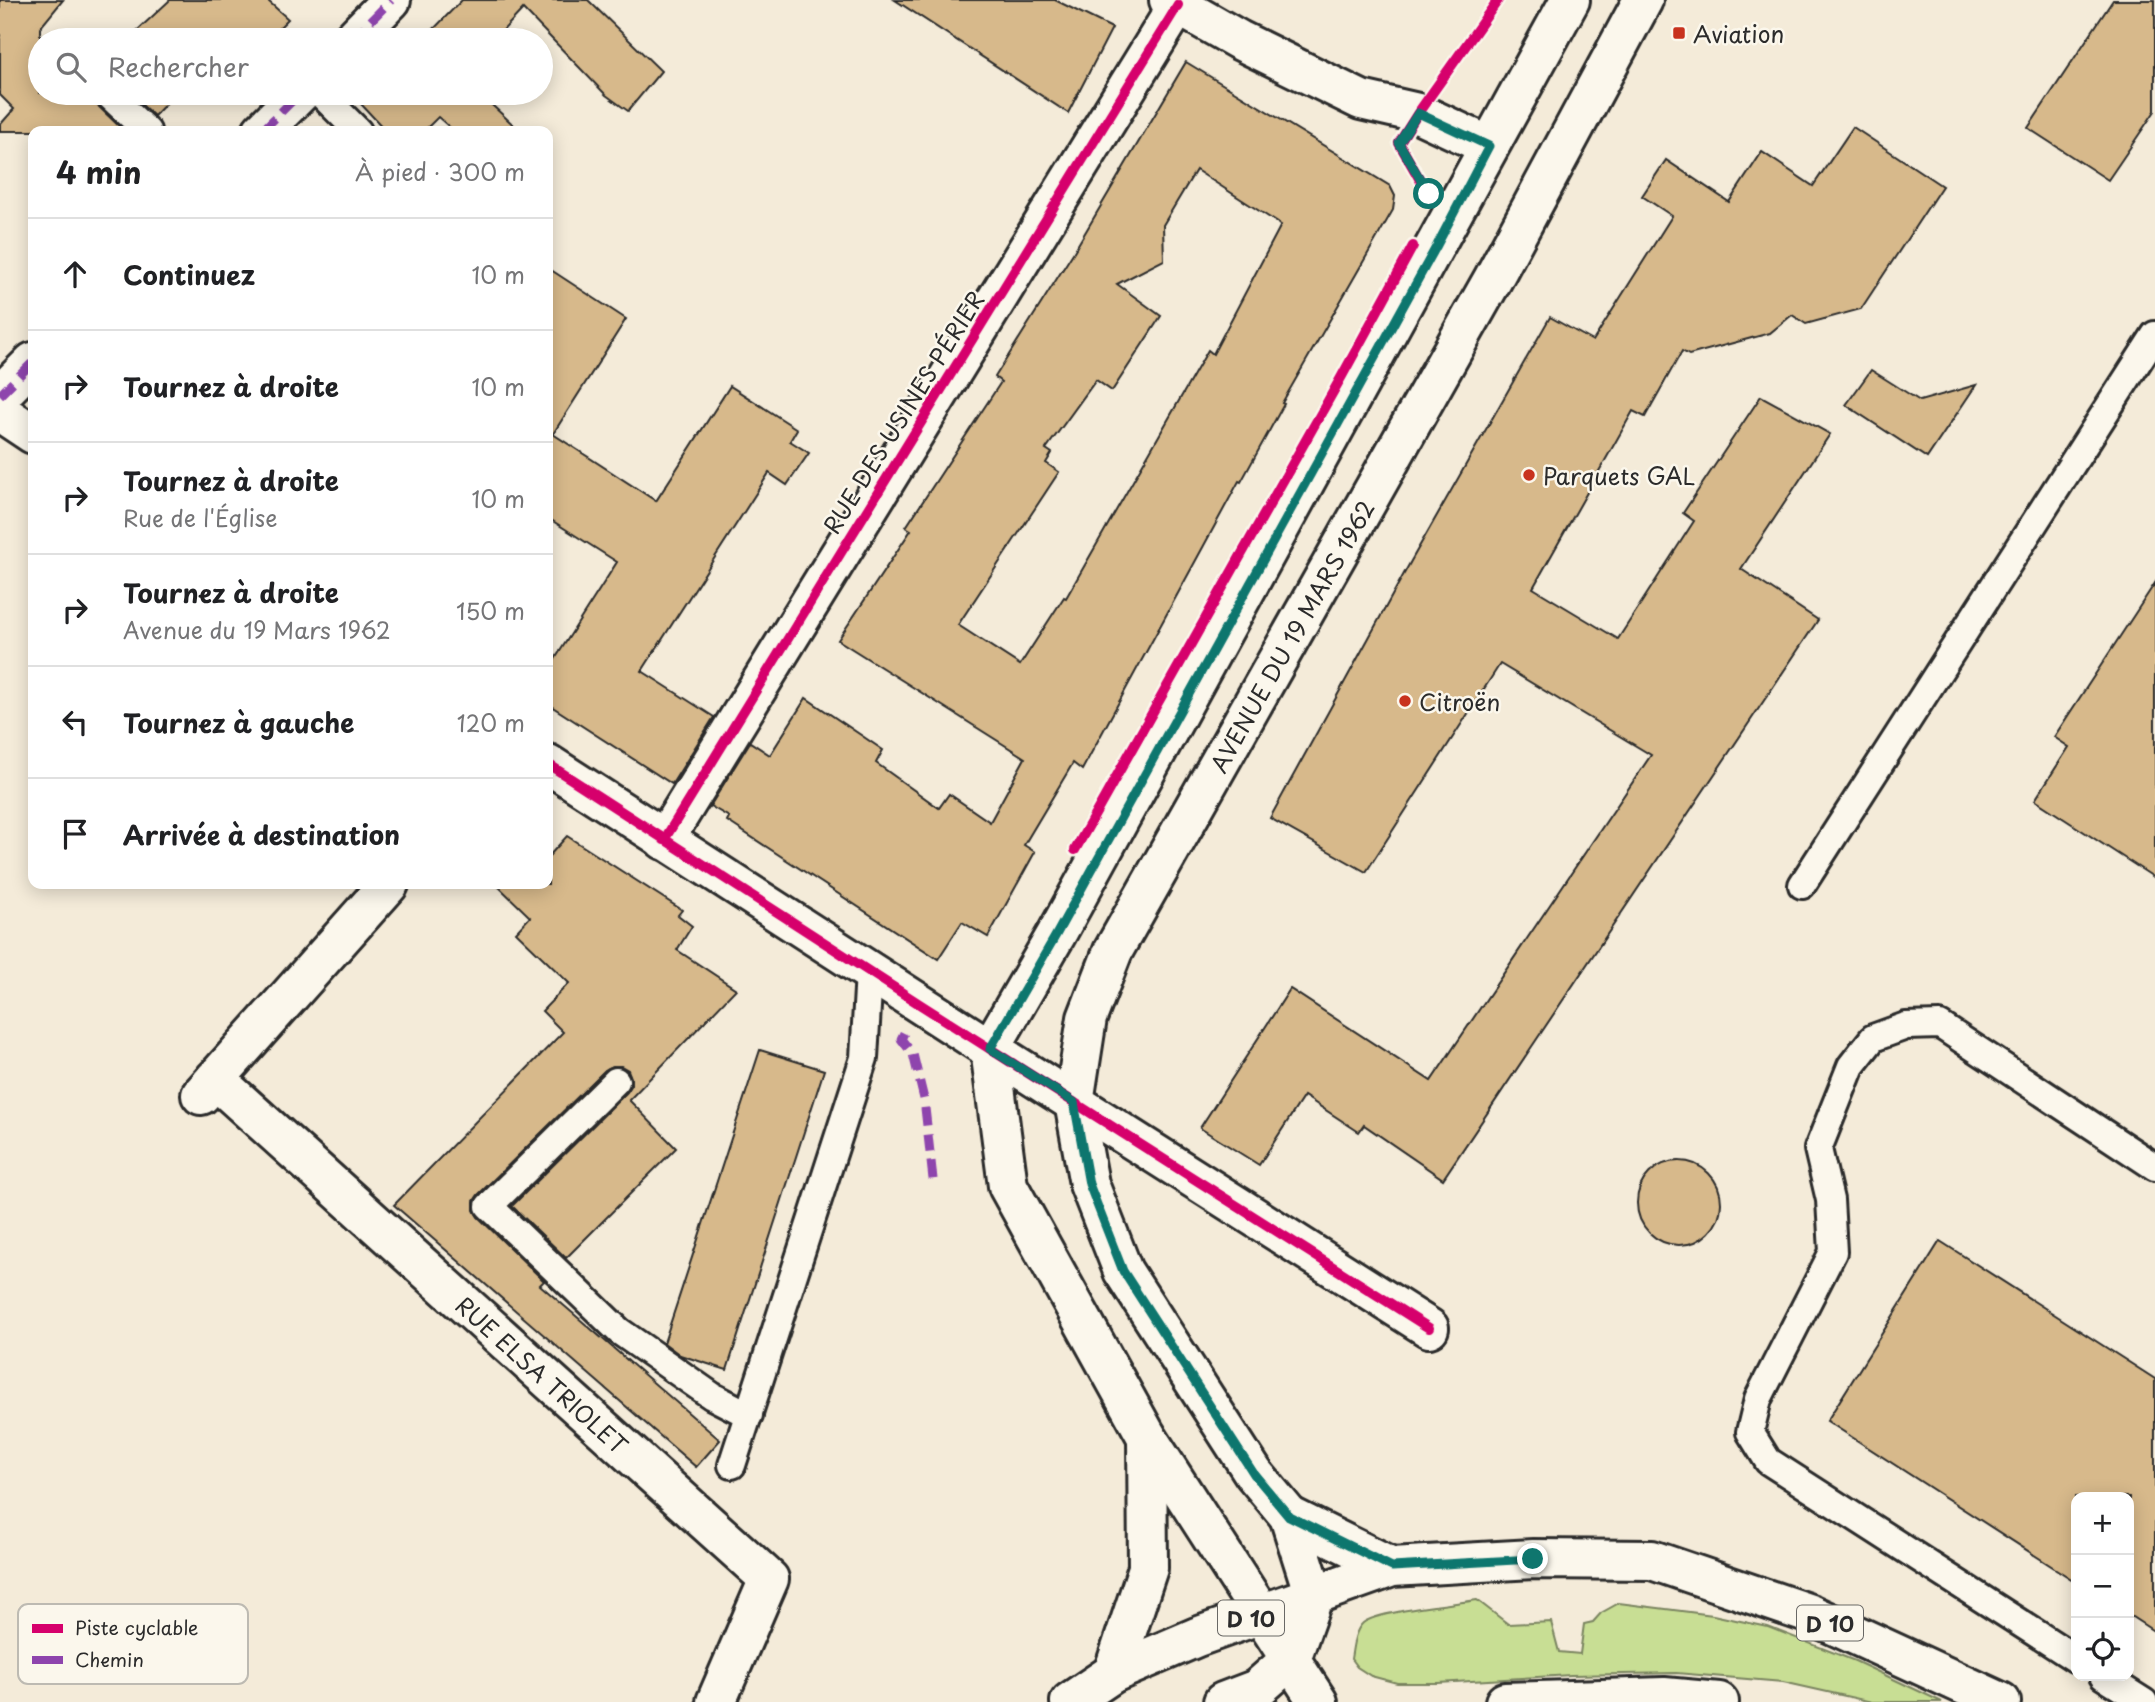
<!DOCTYPE html>
<html lang="fr">
<meta charset="utf-8">
<style>
:root{--surface:#fff;--page:#f6f6f6;--text:#202124;--muted:#757577;--line:#e0e0e0}
body{margin:0;font-family:"Playpen Sans",sans-serif;background:var(--page);color:var(--text)}
.controls{position:absolute;right:21px;bottom:21px;display:grid;overflow:hidden;border-radius:14px;box-shadow:0 4px 18px #0003}
.controls button{width:63px;height:63px;display:grid;place-items:center;padding:0;border:0;border-bottom:2px solid var(--line);background:var(--surface);color:var(--text);font:35px sans-serif}
.stop{position:absolute;width:21px;height:21px;margin:-16px;border:5px solid #0f766e;border-radius:50%;background:#fff}
.stop.end{background:#0f766e;border-color:#fff;box-shadow:0 2px 7px #0008}
.list{margin:0;padding:0;list-style:none}
h2{display:flex;justify-content:space-between;align-items:center;height:91px;margin:0;padding:0 28px;font-size:30px}
h2 small{font-size:23px;font-weight:400;color:var(--muted)}
.list li{display:grid;grid-template-columns:46px 1fr auto;gap:21px;align-items:center;box-sizing:border-box;height:112px;padding:0 28px;border-top:2px solid var(--line)}
.list b{display:block;font-size:26px;white-space:nowrap}
.list p{margin:0;font-size:23px;white-space:nowrap;color:var(--muted)}
.list em{font-size:23px;font-style:normal;color:var(--muted)}
.icon{flex:none;width:38px;height:38px;fill:none;stroke:currentColor;stroke-width:2;stroke-linecap:round;stroke-linejoin:round}
.map{position:relative;flex:none;width:2155px;height:1702px;overflow:hidden}
.search{position:absolute;background:var(--surface);box-shadow:0 4px 18px #0003;left:28px;top:28px;width:525px;height:77px;display:flex;align-items:center;gap:18px;box-sizing:border-box;padding:0 24px;border-radius:38px;color:var(--muted);font-size:26px}
.panel{position:absolute;background:var(--surface);box-shadow:0 4px 18px #0003;left:28px;top:126px;width:525px;height:763px;border-radius:14px}
.map>svg:first-child{display:block}
</style>
<div class="map">
<svg width="2155" height="1702" viewBox="0 0 2155 1702">
<rect width="100%" height="100%" fill="#f4ebd9"/>
<filter id="ink" filterUnits="userSpaceOnUse"><feTurbulence type="fractalNoise" baseFrequency=".0143" numOctaves="2"/><feDisplacementMap in="SourceGraphic" scale="14" xChannelSelector="R" yChannelSelector="G"/><feConvolveMatrix kernelMatrix="1 2 1 2 8 2 1 2 1" color-interpolation-filters="sRGB"/></filter>
<g filter="url(#ink)">
<!-- green -->
<path fill="#c8de94" stroke="#7a8460" stroke-width="2" d="M1477,1600L1508,1624L1551,1622L1559,1652L1580,1654L1584,1624L1593,1622L1601,1613L1619,1603L1713,1615L1768,1627L1855,1661L1942,1702H1872L1783,1682L1676,1673L1571,1675L1438,1683H1397L1371,1676L1357,1667L1351,1659C1353,1648 1354,1631 1363,1623C1377,1611 1455,1604 1477,1600Z"/>
<!-- building -->
<g fill="#d7b98b" stroke="#2b2b2b" stroke-width="2" fill-rule="evenodd">
<path d="M0,0H63L40,28V93H95V100L99,107L124,131H0V125L14,109L0,95Z"/>
<path d="M170,0H267L288,19L267,40H127Z"/>
<path d="M462,0H588L661,71L628,111L606,95L523,9L494,40H423Z"/>
<path d="M895,0H1055L1112,28L1068,113Z"/>
<path d="M2113,0H2155V111L2108,180L2028,128Z"/>
<path d="M1186,62L1390,186L1395,196L1393,210L1282,403L1284,404L1241,482L1239,481L1082,770L1073,763L1024,845L1035,852L988,937L962,922L938,959L727,821L729,817L710,806L750,742L770,755L806,698L883,750L876,763L939,808L949,794L990,822L1025,758L838,640L911,530L906,527L1001,382L995,377L1073,253ZM1196,170L1281,225L1213,354L1208,350L1066,598L1064,597L1020,665L958,625L1059,472L1046,463L1052,453L1046,449L1096,380L1112,391L1161,316L1117,284L1164,260L1163,225Z"/>
<path d="M129,93H176L154,116Z"/>
<path d="M371,93H479L520,131H454L438,117L424,131H386L361,104Z"/>
<path d="M1853,127L1942,186L1861,309L1806,324L1792,315L1770,333L1689,355L1682,351L1645,417L1633,411L1533,588L1618,639L1694,521L1683,513L1761,396L1830,434L1741,569L1818,620L1443,1179L1364,1125L1359,1132L1304,1096L1259,1165L1200,1128L1290,989L1431,1081L1651,755L1500,664L1366,872L1270,818L1411,561L1550,317L1593,341L1672,216L1642,196L1666,160L1729,202L1762,152L1813,186Z"/>
<path d="M548,268L626,319L553,434L656,501L730,386L797,429L790,441L809,453L787,485L769,473L642,671L714,717L672,784L548,704V670L617,562L548,518Z"/>
<path d="M1871,370L1920,401L1976,385L1927,458L1846,405Z"/>
<path d="M2155,583V878L2035,800L2069,747L2054,737Z"/>
<path d="M567,836L682,910L678,915L692,926L677,950L736,989L629,1100L676,1148L566,1258L512,1206L627,1092L631,1086V1078L628,1070L621,1066H613L605,1070L478,1195L474,1201V1210L478,1217L544,1281L540,1285L720,1440L696,1467L394,1205L563,1032L542,1011L569,983L516,932L530,917L496,884H548V857Z"/>
<path d="M760,1050L824,1070L727,1370L680,1355L664,1343Z"/>
<circle cx="1679" cy="1203" r="42"/>
<path d="M1940,1241L2155,1379V1632L2129,1615V1497H2076V1582L1827,1421Z"/>
</g>
<g fill="none" stroke-linecap="round" stroke-linejoin="round">
<!-- service casing -->
<g stroke="#2b2b2b" stroke-width="32">
<g id="service">
<path d="M320,93L358,131"/>
<path d="M110,96L147,131"/>
<path d="M1802,885L2155,335"/>
<path d="M616,1081L489,1206L619,1331L712,1396L749,1415"/>
<path d="M732,1465L864,1058L869,972"/>
<path d="M2076,1659L1768,1461L1750,1432L1758,1399L1833,1252L1830,1200L1818,1149L1851,1066L1873,1038L1906,1026L1940,1025L2155,1167"/>
<path d="M2103,1676L2144,1702"/>
</g>
</g>
<!-- minor casing -->
<g stroke="#2b2b2b" stroke-width="44">
<g id="minor">
<path d="M1169,0L1239,40L1361,100L1418,113L1489,146"/>
<path d="M352,40L391,0"/>
<path d="M262,131L300,93"/>
<path d="M0,395L33,362"/>
<path d="M664,840L1178,5"/>
<path d="M990,1049L1429,1328"/>
<path id="s1" d="M215,1079L769,1579L716,1702"/>
<path d="M201,1095L389,884"/>
</g>
</g>
<!-- tertiary casing -->
<g stroke="#2b2b2b" stroke-width="44">
<g id="tertiary">
<path d="M0,412L33,434"/>
<path d="M548,764L990,1049"/>
</g>
</g>
<!-- secondary casing -->
<g stroke="#2b2b2b" stroke-width="44">
<g id="secondary">
<path id="s2" d="M1289,1516L1254,1474L1123,1271L1089,1184L1074,1102L1087,1018L1113,951L1493,279L1643,0"/>
<path d="M1113,1673L1148,1568L1147,1437"/>
<path d="M1318,1702L1147,1437L1008,1186L990,1049L1056,935L1570,0"/>
</g>
</g>
<!-- primary casing -->
<g stroke="#2b2b2b" stroke-width="44">
<g id="primary">
<path d="M1289,1516L1392,1567"/>
<path d="M1070,1702L1113,1673L1197,1637L1392,1567L1533,1559L1652,1560L1810,1614L2001,1702"/>
<path d="M1223,1702L1257,1689L1291,1659L1314,1595L1289,1516"/>
<path d="M1505,1702L1664,1697L1719,1702"/>
</g>
</g>
<!-- service -->
<use href="#service" stroke="#fbf7ec" stroke-width="26"/>
<!-- minor -->
<use href="#minor" stroke="#fbf7ec" stroke-width="38"/>
<!-- tertiary -->
<use href="#tertiary" stroke="#fbf7ec" stroke-width="38"/>
<!-- secondary -->
<use href="#secondary" stroke="#fbf7ec" stroke-width="38"/>
<!-- primary -->
<use href="#primary" stroke="#fbf7ec" stroke-width="38"/>
<!-- quiet -->
<g stroke="#8e44ad" stroke-width="9" stroke-dasharray="18 9" stroke-linecap="butt">
<path d="M352,40L391,0"/>
<path d="M262,131L300,93"/>
<path d="M0,395L33,362"/>
<path d="M904,1033L901,1039L913,1054L924,1099L934,1188"/>
</g>
<!-- cycleway casing -->
<g stroke="#fbf7ec" stroke-width="15">
<g id="cycleway">
<path d="M1428,194L1399,143L1418,113L1498,0"/>
<path d="M548,764L921,1005L1429,1328"/>
<path d="M664,840L1178,5"/>
<path d="M1075,850L1342,376L1413,246"/>
</g>
</g>
<!-- cycleway -->
<use href="#cycleway" stroke="#d6006c" stroke-width="10"/>
</g>
</g>
<g fill="none" stroke-linecap="round" stroke-linejoin="round" filter="url(#ink)">
<!-- route -->
<path stroke="#0f766e" stroke-width="9" d="M1429,194L1399,143L1418,113L1489,146L1436,247L1056,935L990,1049L1074,1102L1089,1184L1123,1271L1254,1474L1289,1516L1392,1567L1533,1559"/>
</g>
<!-- markers -->
<g fill="#c8321e" stroke="#fbf7ec" stroke-width="2.5">
<rect x="1672" y="26" width="14" height="14" rx="3.5"/>
<circle cx="1529" cy="475" r="7"/>
<circle cx="1405" cy="701" r="7"/>
</g>
<g text-anchor="middle" dominant-baseline="central" stroke-width="5" stroke-linejoin="round" paint-order="stroke">
<!-- shield labels -->
<g fill="#fbf7ec" stroke="#696865" stroke-width="2">
<rect x="1218" y="1600.5" width="66" height="35" rx="5"/>
<rect x="1797" y="1605.5" width="66" height="35" rx="5"/>
</g>
<g font-size="21" font-weight="bold" fill="#2b2b2b">
<text x="1251" y="1618">D 10</text>
<text x="1830" y="1623">D 10</text>
</g>
<!-- poi labels -->
<g font-size="23" fill="#2b2b2b" stroke="#fbf7ec" text-anchor="start">
<text x="1693" y="33">Aviation</text>
<text x="1543" y="475">Parquets GAL</text>
<text x="1419" y="701">Citroën</text>
</g>
<!-- street labels -->
<g font-size="23" fill="#2b2b2b" stroke="#fbf7ec">
<text transform="translate(903 412) rotate(-58)">RUE DES USINES PÉRIER</text>
<text stroke="none"><textPath href="#s2" startOffset="992">AVENUE DU 19 MARS 1962</textPath></text>
<text stroke="none"><textPath href="#s1" startOffset="441">RUE ELSA TRIOLET</textPath></text>
</g>
</g>
<!-- legend -->
<rect x="18" y="1604" width="230" height="80" rx="10" fill="#fbf7ec" stroke="#bdbab2" stroke-width="2"/>
<rect x="32" y="1624" width="31" height="9" fill="#d6006c"/>
<rect x="32" y="1656" width="31" height="8" fill="#8e44ad"/>
<g font-size="19" fill="#2b2b2b">
<text x="75" y="1635">Piste cyclable</text>
<text x="75" y="1667">Chemin</text>
</g>
</svg>
<div class="controls">
<button>+</button>
<button>−</button>
<button><svg class="icon" aria-label="locate" viewBox="0 0 24 24"><circle cx="12" cy="12" r="6"/><path d="M12 2v4M12 18v4M2 12h4M18 12h4"/></svg></button>
</div>
<div class="stop" style="left:1429px;top:194px"></div>
<div class="stop end" style="left:1533px;top:1559px"></div>
<div class="search"><svg class="icon" aria-label="search" viewBox="0 0 24 24"><circle cx="10" cy="10" r="6"/><path d="M15 15l6 6"/></svg>Rechercher</div>
<section class="panel">
<h2>4 min<small>À pied · 300 m</small></h2>
<ul class="list">
<li><svg class="icon" aria-label="ahead" viewBox="0 0 24 24"><path d="M12 20V5M6 11l6-6 6 6"/></svg><div><b>Continuez</b></div><em>10 m</em></li>
<li><svg class="icon" aria-label="right" viewBox="0 0 24 24"><path d="M7 20v-9h11M14 6l5 5-5 5"/></svg><div><b>Tournez à droite</b></div><em>10 m</em></li>
<li><svg class="icon" aria-label="right" viewBox="0 0 24 24"><path d="M7 20v-9h11M14 6l5 5-5 5"/></svg><div><b>Tournez à droite</b><p>Rue de l'Église</p></div><em>10 m</em></li>
<li><svg class="icon" aria-label="right" viewBox="0 0 24 24"><path d="M7 20v-9h11M14 6l5 5-5 5"/></svg><div><b>Tournez à droite</b><p>Avenue du 19 Mars 1962</p></div><em>150 m</em></li>
<li><svg class="icon" aria-label="left" viewBox="0 0 24 24"><path d="M17 20v-9H6M10 6l-5 5 5 5"/></svg><div><b>Tournez à gauche</b></div><em>120 m</em></li>
<li><svg class="icon" aria-label="arrive" viewBox="0 0 24 24"><path d="M6 21V4h12l-3 4 3 4H6"/></svg><div><b>Arrivée à destination</b></div></li>
</ul>
</section>
</div>
